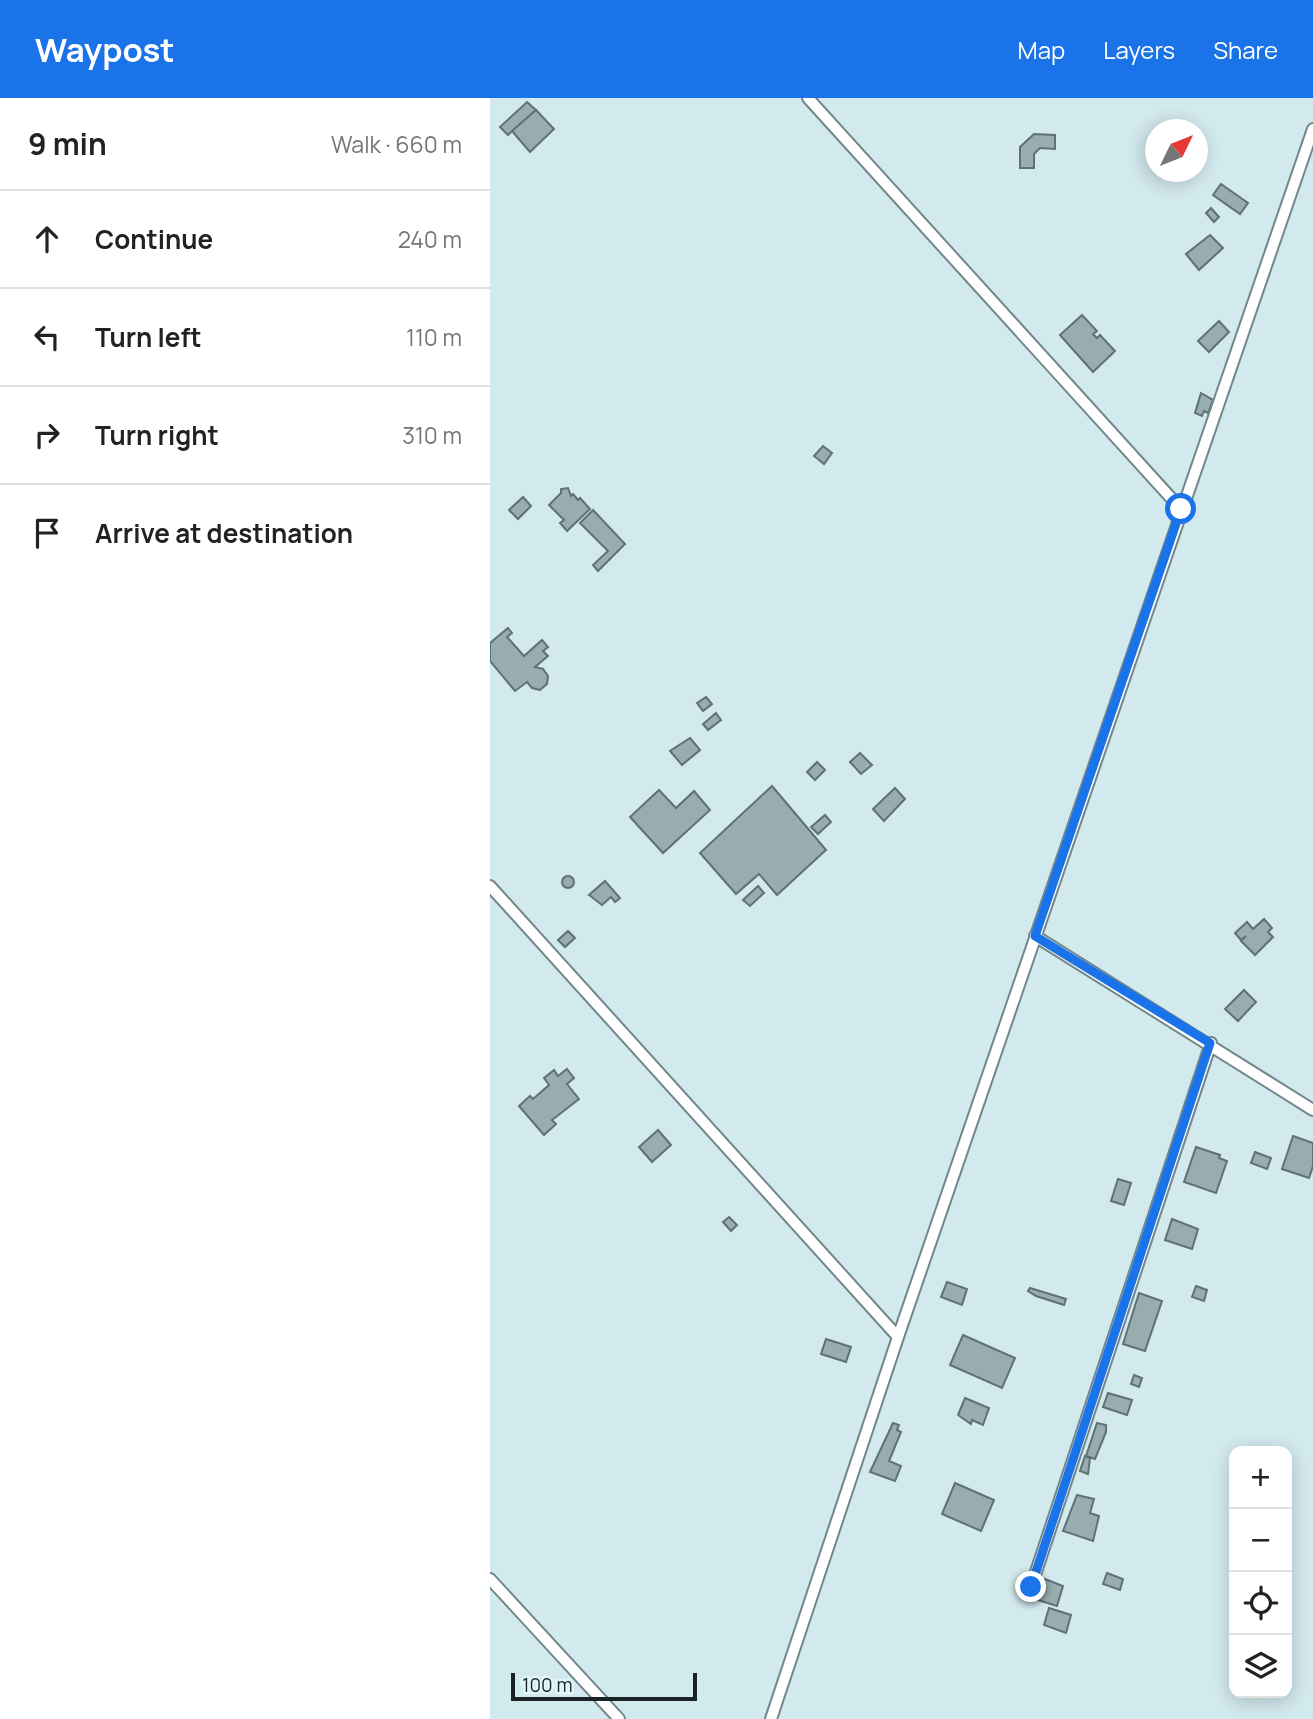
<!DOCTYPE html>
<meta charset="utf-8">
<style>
:root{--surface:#fff;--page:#f2f2f2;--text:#222;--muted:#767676;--line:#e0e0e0;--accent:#1a73e8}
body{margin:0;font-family:Manrope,sans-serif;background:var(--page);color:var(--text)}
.controls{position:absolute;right:21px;bottom:21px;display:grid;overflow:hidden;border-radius:14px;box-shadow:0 4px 18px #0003}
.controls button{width:63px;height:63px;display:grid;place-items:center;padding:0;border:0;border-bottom:2px solid var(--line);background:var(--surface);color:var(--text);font:35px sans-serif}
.compass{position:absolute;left:655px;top:21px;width:63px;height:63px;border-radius:50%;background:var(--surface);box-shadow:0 4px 18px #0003;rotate:47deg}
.scale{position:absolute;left:21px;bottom:18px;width:186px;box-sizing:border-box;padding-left:7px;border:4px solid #1a2324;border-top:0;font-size:19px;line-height:24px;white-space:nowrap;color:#1a2324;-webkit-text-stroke:5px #dff6fa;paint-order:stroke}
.stop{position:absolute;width:21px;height:21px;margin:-16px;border:5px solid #1a73e8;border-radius:50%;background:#fff}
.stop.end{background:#1a73e8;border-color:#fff;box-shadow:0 2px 7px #0008}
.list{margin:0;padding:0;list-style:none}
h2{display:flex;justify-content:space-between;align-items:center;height:91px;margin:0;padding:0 28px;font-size:30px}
h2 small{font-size:23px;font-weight:400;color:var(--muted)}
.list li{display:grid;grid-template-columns:46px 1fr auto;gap:21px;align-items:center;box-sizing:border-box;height:98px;padding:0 28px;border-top:2px solid var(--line)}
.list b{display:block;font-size:26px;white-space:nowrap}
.list em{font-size:23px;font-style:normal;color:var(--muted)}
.icon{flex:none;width:38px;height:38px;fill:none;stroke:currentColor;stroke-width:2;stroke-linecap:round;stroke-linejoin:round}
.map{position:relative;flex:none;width:823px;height:1621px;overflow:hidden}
header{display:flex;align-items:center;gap:42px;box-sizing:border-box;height:98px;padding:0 35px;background:var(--accent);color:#fff}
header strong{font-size:33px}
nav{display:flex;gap:38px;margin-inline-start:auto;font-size:24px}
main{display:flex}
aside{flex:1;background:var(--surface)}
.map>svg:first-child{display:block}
</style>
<header>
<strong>Waypost</strong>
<nav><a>Map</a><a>Layers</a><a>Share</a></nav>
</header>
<main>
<aside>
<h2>9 min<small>Walk · 660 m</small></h2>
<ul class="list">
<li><svg class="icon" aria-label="ahead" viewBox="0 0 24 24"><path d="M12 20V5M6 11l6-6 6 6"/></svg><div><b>Continue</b></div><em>240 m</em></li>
<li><svg class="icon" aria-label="left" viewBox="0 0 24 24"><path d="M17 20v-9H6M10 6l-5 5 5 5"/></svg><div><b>Turn left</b></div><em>110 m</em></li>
<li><svg class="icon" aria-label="right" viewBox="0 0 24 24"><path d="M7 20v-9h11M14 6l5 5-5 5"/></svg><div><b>Turn right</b></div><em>310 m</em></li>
<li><svg class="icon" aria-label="arrive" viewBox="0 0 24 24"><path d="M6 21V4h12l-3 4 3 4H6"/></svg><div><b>Arrive at destination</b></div></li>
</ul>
</aside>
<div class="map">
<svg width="823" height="1621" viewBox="0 0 823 1621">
<rect width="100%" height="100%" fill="#d2e9ed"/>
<!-- building -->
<g fill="#97adb0" stroke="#5d7275" stroke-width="2">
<path d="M37,4L46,12L18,37L10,29Z"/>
<path d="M46,12L64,31L40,54L22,33Z"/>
<path d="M544,36L565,37V51L550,50L544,56V70H530V49Z"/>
<path d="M731,86L758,105L750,116L723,97Z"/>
<path d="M721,110L729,119L724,124L716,115Z"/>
<path d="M720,137L733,150L709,172L696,156Z"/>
<path d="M592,217L607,233L603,236L607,240L610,237L625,253L603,274L570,237Z"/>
<path d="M729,223L739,234L719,254L708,243Z"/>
<path d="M711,295L723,302L718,315L714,313L712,318L705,315Z"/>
<path d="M333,348L342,355L334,366L324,358Z"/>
<path d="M78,390L81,398L83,396L88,402L90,400L100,411L77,433L70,425L74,422L59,407L71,395V391Z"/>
<path d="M33,399L41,408L28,421L19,412Z"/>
<path d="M103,412L135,446L108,473L103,467L118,453L90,425Z"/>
<path d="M18,530L22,535L17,539L34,558L52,542L58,549L53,553L58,558L45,569L53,571L58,578L57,586L50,592L42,590L37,584L25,593L0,563V545Z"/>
<path d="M216,599L222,606L213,613L207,605Z"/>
<path d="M226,615L231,622L218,632L213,626Z"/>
<path d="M200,640L210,652L192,667L180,653Z"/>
<path d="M370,655L382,667L371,676L360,664Z"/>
<path d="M327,664L335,672L325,682L317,674Z"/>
<path d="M282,688L336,752L287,797L269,776L246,796L210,755Z"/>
<path d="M405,690L415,701L394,723L383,711Z"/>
<path d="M169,692L186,710L204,693L220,712L173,755L140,719Z"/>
<path d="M335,717L341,724L328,736L321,729Z"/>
<circle cx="78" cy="784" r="6"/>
<path d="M115,783L130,800L125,804L121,799L112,807L99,797Z"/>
<path d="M268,788L274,795L260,808L253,802Z"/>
<path d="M774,821L782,830L778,834L783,839L765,857L751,843L756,838L751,842L745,835L757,824L763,831Z"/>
<path d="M78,833L85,840L75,849L68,842Z"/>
<path d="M754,892L766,904L748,923L735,911Z"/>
<path d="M77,971L84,980L77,986L89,1001L62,1022L66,1026L54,1037L29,1008L40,998L43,1001L59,987L54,980L64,972L68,978Z"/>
<path d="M168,1032L181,1047L162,1064L149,1049Z"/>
<path d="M803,1038L823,1045V1068L819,1080L792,1071Z"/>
<path d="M706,1049L730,1057L729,1060L737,1063L726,1095L694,1084Z"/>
<path d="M765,1054L781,1060L777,1071L761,1065Z"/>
<path d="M628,1081L641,1085L634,1107L621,1103Z"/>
<path d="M239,1119L247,1127L241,1133L233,1124Z"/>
<path d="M682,1121L708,1131L702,1151L675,1142Z"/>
<path d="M457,1184L477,1191L472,1207L451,1199Z"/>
<path d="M706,1188L717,1192L714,1203L702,1199Z"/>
<path d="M540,1190L576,1201L574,1207L546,1198L538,1193Z"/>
<path d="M649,1195L672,1203L655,1253L633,1246Z"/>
<path d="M473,1237L525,1260L512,1290L460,1267Z"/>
<path d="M336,1241L361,1249L356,1264L331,1256Z"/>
<path d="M644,1277L652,1280L649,1289L641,1286Z"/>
<path d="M618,1295L642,1302L637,1317L613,1309Z"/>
<path d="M475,1300L499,1310L493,1327L482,1322L481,1326L468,1317Z"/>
<path d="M403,1325L409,1327L407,1332L411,1334L399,1363L411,1368L405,1383L380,1374Z"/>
<path d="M607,1325L616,1327V1334L605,1361L596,1358Z"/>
<path d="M595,1358L600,1360L598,1376L590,1373Z"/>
<path d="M465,1385L504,1402L491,1433L452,1416Z"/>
<path d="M587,1397L604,1401L600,1415L609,1418L603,1443L573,1433Z"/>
<path d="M617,1475L633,1481L630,1492L613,1486Z"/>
<path d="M555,1481L573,1488L567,1508L548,1502Z"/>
<path d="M559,1510L581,1517L576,1535L554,1527Z"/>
</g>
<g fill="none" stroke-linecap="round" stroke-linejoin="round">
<!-- minor casing -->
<g stroke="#72878a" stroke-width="14">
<g id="minor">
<path d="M318,0L691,411"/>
<path d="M0,788L408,1239"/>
<path d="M545,838L823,1012"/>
<path d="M0,1481L129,1621"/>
<path d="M541,1489L721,945"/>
<path d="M281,1621L408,1239L823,31"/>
</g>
</g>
<!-- minor -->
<use href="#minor" stroke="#fff" stroke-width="10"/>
</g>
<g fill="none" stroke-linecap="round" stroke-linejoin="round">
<!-- route -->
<path stroke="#1a73e8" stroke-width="9" d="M541,1489L720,945L545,838L691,411"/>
</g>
</svg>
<div class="controls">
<button>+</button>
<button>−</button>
<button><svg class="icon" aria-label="locate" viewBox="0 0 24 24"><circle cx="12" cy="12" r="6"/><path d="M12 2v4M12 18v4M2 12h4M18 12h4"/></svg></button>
<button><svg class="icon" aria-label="layers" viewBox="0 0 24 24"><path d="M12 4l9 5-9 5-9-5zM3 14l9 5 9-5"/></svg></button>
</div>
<svg class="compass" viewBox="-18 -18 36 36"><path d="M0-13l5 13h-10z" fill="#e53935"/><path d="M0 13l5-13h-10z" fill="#767676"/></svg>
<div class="scale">100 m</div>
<div class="stop" style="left:691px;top:411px"></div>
<div class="stop end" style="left:541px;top:1489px"></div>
</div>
</main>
